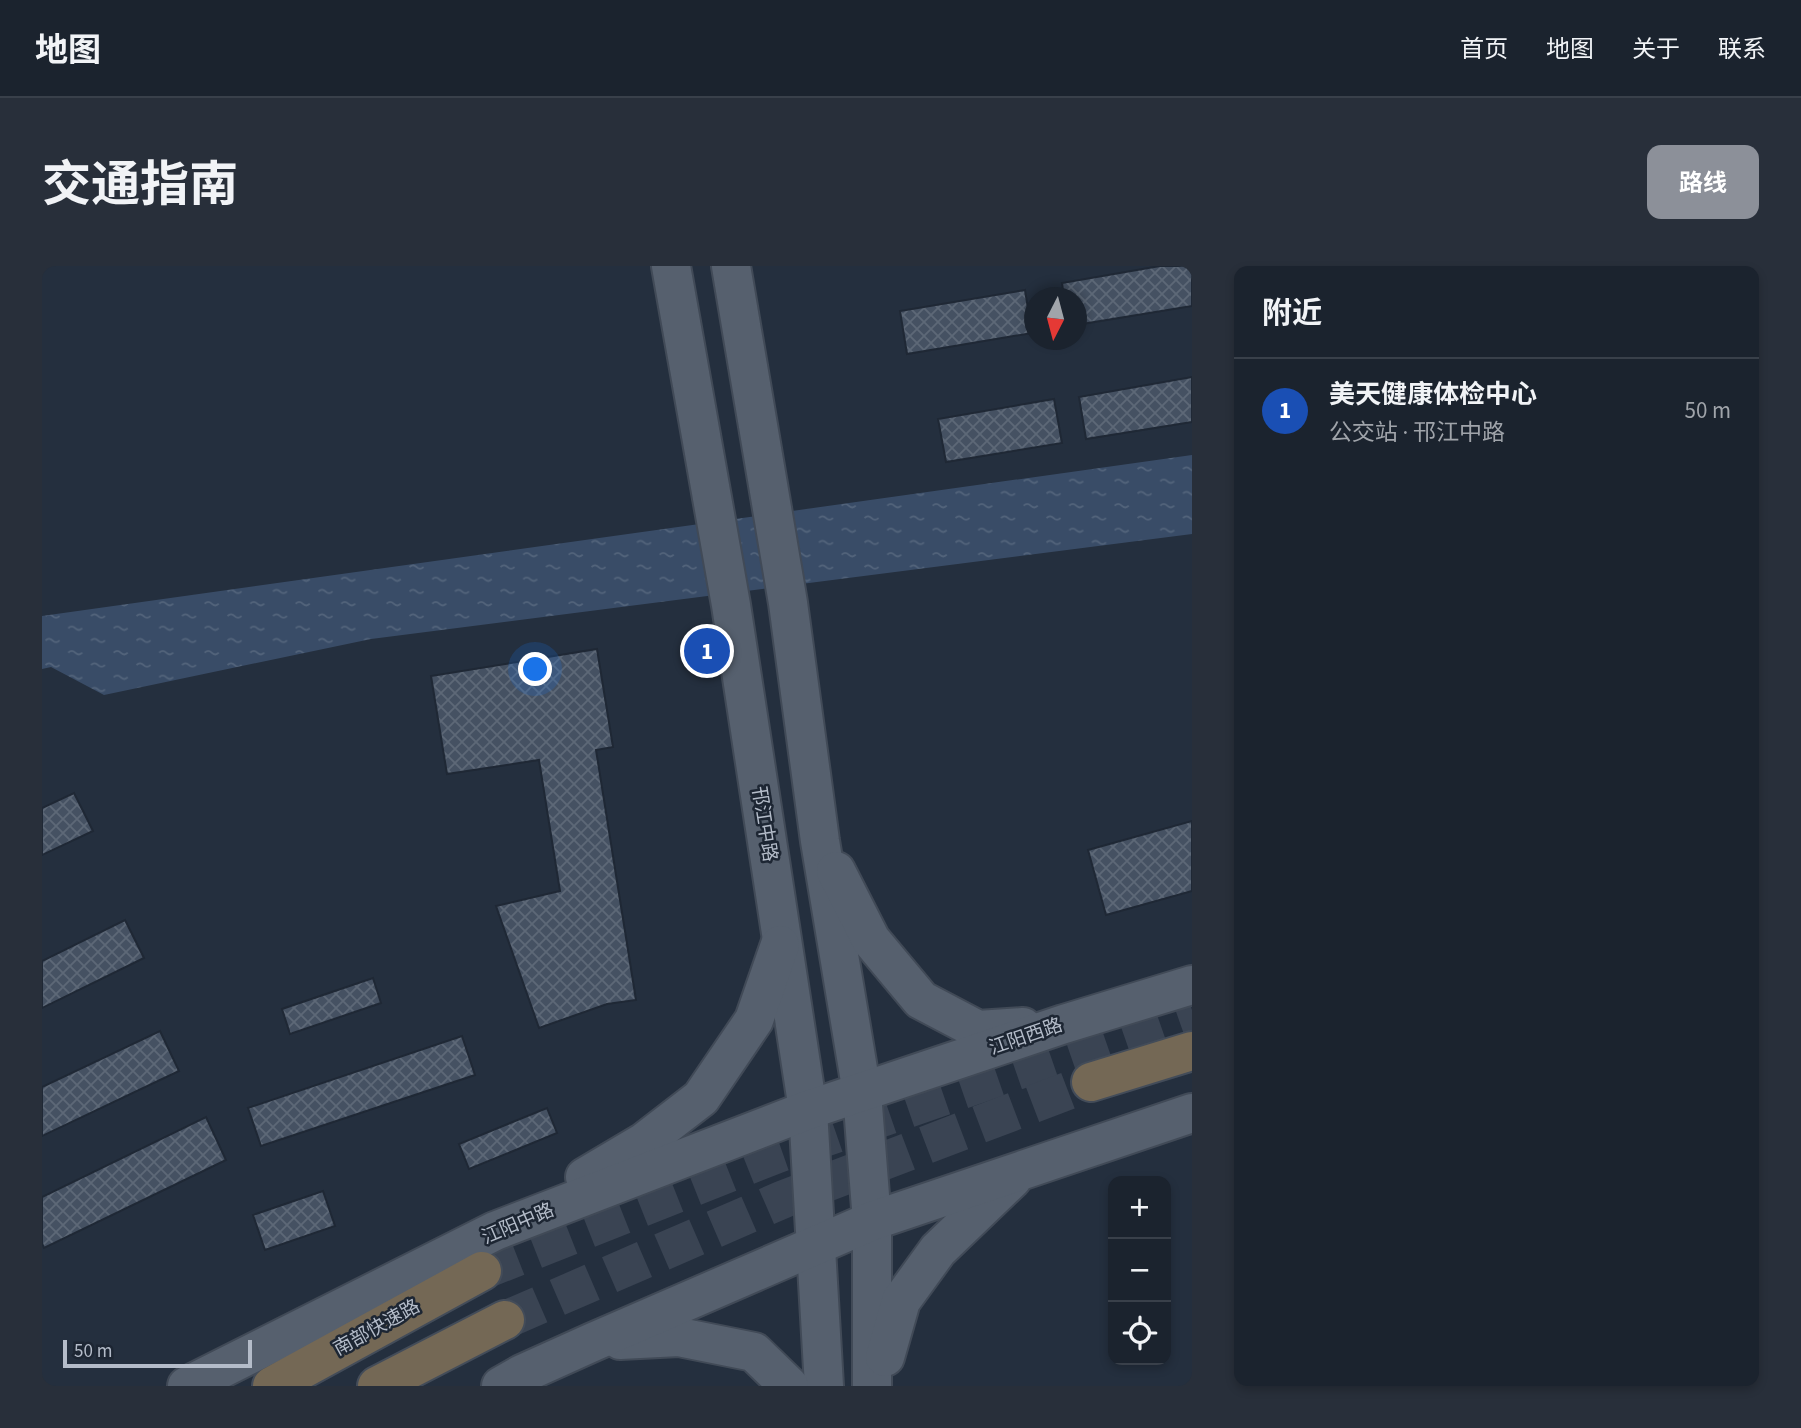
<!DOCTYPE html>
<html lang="zh">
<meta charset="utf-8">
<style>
:root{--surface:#1b232e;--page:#282f3a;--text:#f1f3f6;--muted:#a0a4aa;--line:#39404a;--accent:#8c9099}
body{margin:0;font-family:"Source Sans 3","Noto Sans SC",sans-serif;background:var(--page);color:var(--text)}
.controls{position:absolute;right:21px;bottom:21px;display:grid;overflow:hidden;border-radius:14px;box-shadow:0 4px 10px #0003}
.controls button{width:63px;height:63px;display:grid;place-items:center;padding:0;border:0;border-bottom:2px solid var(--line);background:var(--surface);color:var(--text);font:35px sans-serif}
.compass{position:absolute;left:982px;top:21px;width:63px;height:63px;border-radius:50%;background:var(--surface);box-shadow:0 4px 10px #0003;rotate:186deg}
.scale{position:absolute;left:21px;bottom:18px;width:189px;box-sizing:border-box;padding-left:7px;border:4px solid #b4bcc9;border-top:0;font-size:19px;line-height:24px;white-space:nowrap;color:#b4bcc9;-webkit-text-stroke:5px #1d2633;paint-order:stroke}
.you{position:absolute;left:494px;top:404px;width:24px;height:24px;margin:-18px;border:5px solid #fff;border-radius:50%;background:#1a73e8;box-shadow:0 0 0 10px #1a73e833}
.badge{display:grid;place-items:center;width:46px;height:46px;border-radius:50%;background:var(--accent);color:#fff;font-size:23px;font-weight:700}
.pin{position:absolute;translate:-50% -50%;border:4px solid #fff;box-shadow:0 2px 7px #0006}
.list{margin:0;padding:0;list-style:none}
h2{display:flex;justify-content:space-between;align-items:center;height:91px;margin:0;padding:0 28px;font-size:30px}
h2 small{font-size:23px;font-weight:400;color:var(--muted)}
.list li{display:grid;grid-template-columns:46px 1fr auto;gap:21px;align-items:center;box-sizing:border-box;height:105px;padding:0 28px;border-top:2px solid var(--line)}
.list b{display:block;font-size:26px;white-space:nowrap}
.list p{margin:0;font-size:23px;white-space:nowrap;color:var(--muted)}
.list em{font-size:23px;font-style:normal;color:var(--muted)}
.icon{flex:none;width:38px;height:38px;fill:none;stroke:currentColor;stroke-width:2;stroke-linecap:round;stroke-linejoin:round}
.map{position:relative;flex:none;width:1150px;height:1120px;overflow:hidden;border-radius:14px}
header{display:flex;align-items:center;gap:42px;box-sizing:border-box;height:98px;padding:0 35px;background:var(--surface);border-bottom:2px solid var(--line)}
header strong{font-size:33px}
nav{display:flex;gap:38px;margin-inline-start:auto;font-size:24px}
.intro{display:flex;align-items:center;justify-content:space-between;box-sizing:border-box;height:168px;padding:0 42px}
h1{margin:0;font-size:49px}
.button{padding:18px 32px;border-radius:14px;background:var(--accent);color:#fff;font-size:24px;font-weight:700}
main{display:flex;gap:42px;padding:0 42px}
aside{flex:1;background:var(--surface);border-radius:14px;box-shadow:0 4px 10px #0003}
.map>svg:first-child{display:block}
</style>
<header>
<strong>地图</strong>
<nav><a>首页</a><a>地图</a><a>关于</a><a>联系</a></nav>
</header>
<div class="intro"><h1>交通指南</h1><a class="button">路线</a></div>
<main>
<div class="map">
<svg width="1150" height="1120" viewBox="0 0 1150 1120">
<defs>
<pattern id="water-ripples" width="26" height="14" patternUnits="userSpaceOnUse" patternTransform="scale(1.75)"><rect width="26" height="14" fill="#394c67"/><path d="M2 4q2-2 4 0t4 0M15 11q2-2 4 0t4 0" fill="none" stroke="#53647b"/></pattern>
<pattern id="building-cross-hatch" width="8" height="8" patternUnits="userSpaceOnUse" patternTransform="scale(1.75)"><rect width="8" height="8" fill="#455162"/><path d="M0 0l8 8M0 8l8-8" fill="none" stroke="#5d6877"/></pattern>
</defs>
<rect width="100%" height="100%" fill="#242f3e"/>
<!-- water -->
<path fill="url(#water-ripples)" d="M1150,189V268L329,373L62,429L9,401L0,403V350Z"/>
<!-- building -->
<g fill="url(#building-cross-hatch)" stroke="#1f2835" stroke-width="2">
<path d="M1118,0H1150V40L1034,59V32H1022L1020,17Z"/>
<path d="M983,24L990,67L865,88L858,45Z"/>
<path d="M1150,111V156L1044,173L1037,131Z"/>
<path d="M1012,133L1020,177L904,196L896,153Z"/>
<path d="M555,383L571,481L554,484L594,734L565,738L497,762L454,640L518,625L497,494L405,508L389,410Z"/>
<path d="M32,527L51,565L0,589V542Z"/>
<path d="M1150,555V625L1064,649L1046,584Z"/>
<path d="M83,654L102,692L0,742V695Z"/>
<path d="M331,712L339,737L248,768L240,743Z"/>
<path d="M118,765L137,805L0,870V821Z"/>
<path d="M420,770L433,809L219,880L206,842Z"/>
<path d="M505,842L515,867L427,903L417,878Z"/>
<path d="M164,851L184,894L2,982L0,977V931Z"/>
<path d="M281,925L293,960L223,984L211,949Z"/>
</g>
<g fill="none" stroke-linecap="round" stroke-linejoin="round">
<!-- highway-tunnel -->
<g stroke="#3a4453" stroke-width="38" stroke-dasharray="38 19" stroke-linecap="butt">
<path d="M440,1005L733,889L1150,744"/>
<path d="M463,1054L742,933L1049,816"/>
</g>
<!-- major casing -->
<g stroke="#414a57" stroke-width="42">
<g id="major">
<path d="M629,0L689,339L766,844L782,1120"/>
<path d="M689,0L746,337L778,575L820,827L830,955V1120"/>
<path d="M794,605L829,674L879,734L936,764L981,761"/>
<path d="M543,911L602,876L659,832L712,754L738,679"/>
<path d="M578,1074L637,1071L712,1086L747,1120"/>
<path d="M843,1091L859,1035L896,984L970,913"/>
<path d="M145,1120L453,965L766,844L1022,758L1150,719"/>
<path d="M459,1120L480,1108L551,1076L830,955L1150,847"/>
</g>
</g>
<!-- highway casing -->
<g stroke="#434c59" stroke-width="42">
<g id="highway">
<path d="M1049,816L1150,785"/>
<path d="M230,1120L440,1005"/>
<path d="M335,1120L463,1054"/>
</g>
</g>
<!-- major -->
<use href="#major" stroke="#56606e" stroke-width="38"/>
<!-- highway -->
<use href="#highway" stroke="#746855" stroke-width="38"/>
</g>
<g text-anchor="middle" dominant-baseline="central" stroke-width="5" stroke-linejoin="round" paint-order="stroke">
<!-- street labels -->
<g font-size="19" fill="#b4bcc9" stroke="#1d2633">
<text transform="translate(722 558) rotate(81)">邗江中路</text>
<text transform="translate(984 771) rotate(-19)">江阳西路</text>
<text transform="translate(476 958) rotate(-23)">江阳中路</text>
<text transform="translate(335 1062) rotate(-29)">南部快速路</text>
</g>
</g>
</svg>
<div class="controls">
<button>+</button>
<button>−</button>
<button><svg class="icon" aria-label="locate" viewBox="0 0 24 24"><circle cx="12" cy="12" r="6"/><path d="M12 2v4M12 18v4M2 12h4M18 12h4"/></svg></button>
</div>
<svg class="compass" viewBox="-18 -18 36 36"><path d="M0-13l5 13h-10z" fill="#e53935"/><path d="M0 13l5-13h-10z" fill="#a0a4aa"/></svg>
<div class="scale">50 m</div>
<div class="you"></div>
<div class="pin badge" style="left:665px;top:385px;background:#1a4fb4">1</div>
</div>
<aside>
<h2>附近<small></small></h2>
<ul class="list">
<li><span class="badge" style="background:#1a4fb4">1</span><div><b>美天健康体检中心</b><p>公交站 · 邗江中路</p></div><em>50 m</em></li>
</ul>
</aside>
</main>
